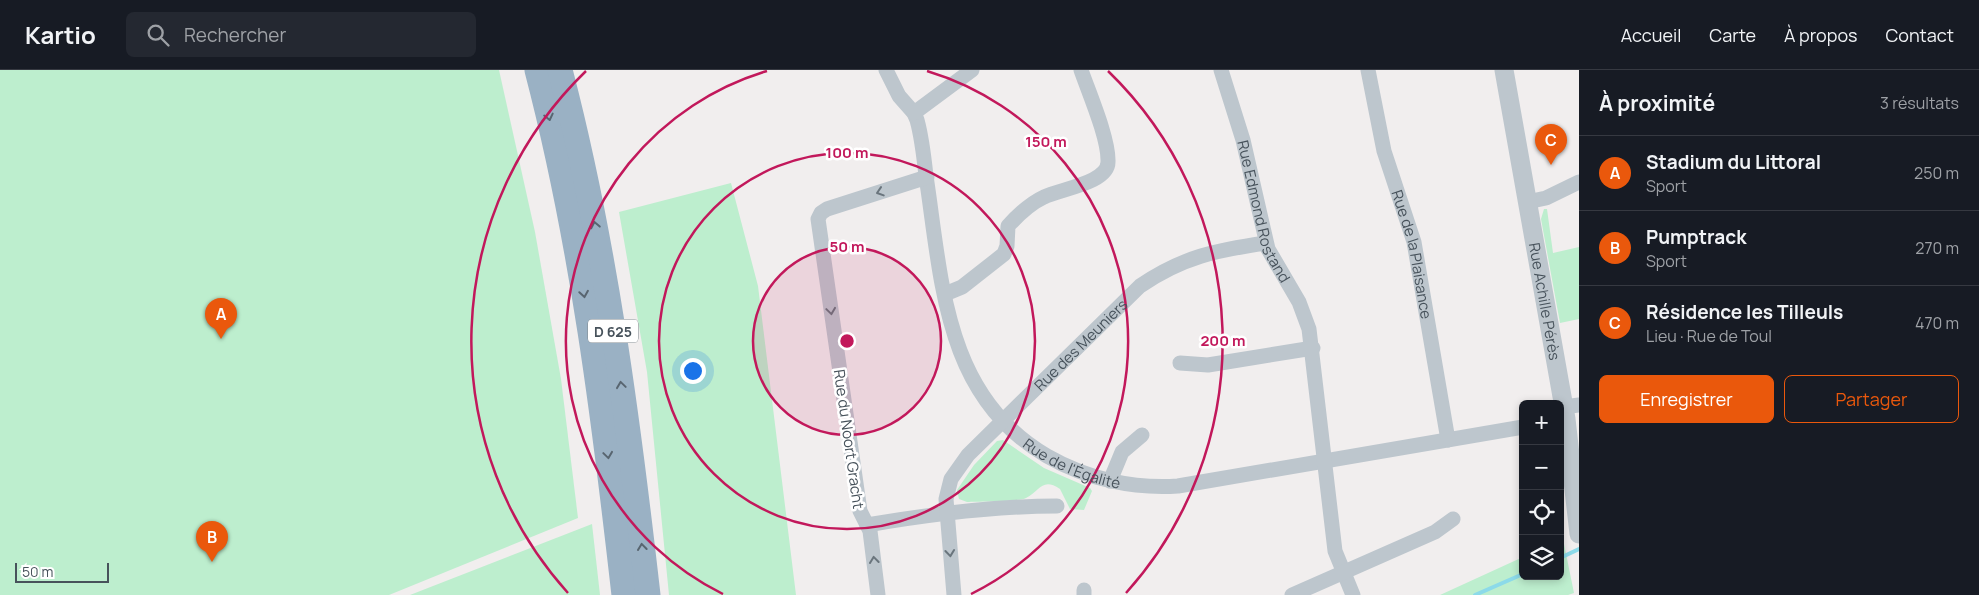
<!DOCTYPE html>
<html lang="fr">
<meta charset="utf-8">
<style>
:root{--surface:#171b24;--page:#242831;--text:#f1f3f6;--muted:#9ea1a6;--line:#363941;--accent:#ea580c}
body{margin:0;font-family:Manrope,sans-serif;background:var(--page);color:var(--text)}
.controls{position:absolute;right:15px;bottom:15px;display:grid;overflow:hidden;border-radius:8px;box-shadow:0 2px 8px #0003}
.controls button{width:45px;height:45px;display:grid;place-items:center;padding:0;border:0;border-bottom:1px solid var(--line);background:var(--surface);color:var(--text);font:25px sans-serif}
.scale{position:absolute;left:15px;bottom:12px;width:94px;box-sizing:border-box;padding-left:5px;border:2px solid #47525b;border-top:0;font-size:14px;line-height:18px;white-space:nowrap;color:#47525b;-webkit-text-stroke:4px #fff;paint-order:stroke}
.you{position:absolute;left:692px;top:300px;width:18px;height:18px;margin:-12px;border:4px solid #fff;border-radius:50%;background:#1a73e8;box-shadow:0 0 0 8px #1a73e833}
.badge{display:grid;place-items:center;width:32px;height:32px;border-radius:50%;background:var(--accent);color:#fff;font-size:16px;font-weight:700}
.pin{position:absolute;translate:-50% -41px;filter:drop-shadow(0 1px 2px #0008)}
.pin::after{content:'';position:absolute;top:26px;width:18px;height:15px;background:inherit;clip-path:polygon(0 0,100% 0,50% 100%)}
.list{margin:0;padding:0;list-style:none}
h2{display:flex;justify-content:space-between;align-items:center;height:65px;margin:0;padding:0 20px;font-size:21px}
h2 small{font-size:16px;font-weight:400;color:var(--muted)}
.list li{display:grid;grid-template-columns:32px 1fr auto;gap:15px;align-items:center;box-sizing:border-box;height:75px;padding:0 20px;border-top:1px solid var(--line)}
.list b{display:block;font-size:19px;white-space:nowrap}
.list p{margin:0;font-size:16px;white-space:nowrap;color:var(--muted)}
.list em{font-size:16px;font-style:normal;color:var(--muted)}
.actions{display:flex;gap:10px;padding:15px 20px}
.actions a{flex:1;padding:11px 0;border:1px solid var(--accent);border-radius:8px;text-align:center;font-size:18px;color:var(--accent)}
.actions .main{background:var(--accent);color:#fff}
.icon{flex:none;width:28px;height:28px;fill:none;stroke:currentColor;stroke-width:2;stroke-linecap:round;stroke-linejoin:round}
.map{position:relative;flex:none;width:1579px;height:525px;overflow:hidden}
header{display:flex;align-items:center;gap:30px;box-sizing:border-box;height:70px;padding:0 25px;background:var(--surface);border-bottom:1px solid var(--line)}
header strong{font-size:24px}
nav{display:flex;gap:28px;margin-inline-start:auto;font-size:18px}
.search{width:350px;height:45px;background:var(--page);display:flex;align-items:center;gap:12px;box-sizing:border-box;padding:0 18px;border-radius:8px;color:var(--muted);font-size:19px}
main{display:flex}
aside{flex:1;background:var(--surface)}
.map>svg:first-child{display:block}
</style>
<header>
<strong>Kartio</strong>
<div class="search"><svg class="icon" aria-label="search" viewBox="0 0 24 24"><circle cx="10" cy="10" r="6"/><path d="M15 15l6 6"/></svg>Rechercher</div>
<nav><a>Accueil</a><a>Carte</a><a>À propos</a><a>Contact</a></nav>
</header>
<main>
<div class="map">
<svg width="1579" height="525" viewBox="0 0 1579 525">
<rect width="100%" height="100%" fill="#f1eeee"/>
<!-- green -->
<g fill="#bdeece">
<path d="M0,0H499L535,162L561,309L578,448L389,525H0Z"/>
<path d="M731,113L758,216L796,525H669L647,302L619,142Z"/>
<path d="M1544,139H1547L1553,183L1579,177V249L1560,253L1541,149Z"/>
<path d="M1003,370L1044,398L1090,418L1092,421L1084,440L1070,439L1060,419C1042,407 1040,421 1026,428C1019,432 978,431 967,432L959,429L957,420L974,395L997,371Z"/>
<path d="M592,454L600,525H410Z"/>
<path d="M1563,469L1574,523L1568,525H1440L1523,487V506H1560V470Z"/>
</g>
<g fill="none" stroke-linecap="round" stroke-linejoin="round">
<!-- stream -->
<g stroke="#8cdae9" stroke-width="4">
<path d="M1560,488L1579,479"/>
<path d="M1475,525L1523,504"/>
</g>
<!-- minor -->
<g stroke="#bdc6cd" stroke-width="15">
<path id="s1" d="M886,0L899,26L914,43L917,50C922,68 924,87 926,106C942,211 944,326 1047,386C1087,409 1133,419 1178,416L1523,357"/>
<path id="s2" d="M1221,0L1243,70L1268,179L1299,232L1309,259L1335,481L1353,525"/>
<path id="s3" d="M1368,0L1384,81L1414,172L1448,370"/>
<path d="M914,43L972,0"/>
<path d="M1527,132L1546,128L1579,112"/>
<path d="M945,224L962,217L1004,184L1007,176L1008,156C1018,145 1031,133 1044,127C1060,119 1108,113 1108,92C1109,69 1089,23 1081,0"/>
<path d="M1180,293L1208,295L1313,278"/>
<path d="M1564,337L1579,335"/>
<path d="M1110,411L1122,382L1142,365"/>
<path d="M867,455C931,444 992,436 1057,436"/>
<path d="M878,525L870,461L860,441L818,149L821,143L827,139L927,107"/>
<path id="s4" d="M954,525L946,429L951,409L968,385L1140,216C1182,187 1217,180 1266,173"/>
<path d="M1084,525V520"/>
<path d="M1292,525L1435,462L1453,449"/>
</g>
<!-- tertiary -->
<path stroke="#bdc6cd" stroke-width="19" id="s5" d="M1504,0L1566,349L1579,464"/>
<!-- trunk -->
<g stroke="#9ab1c4" stroke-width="25">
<path d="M537,0C582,172 604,348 624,525"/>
<path d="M560,0C605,172 628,349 648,525"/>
</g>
</g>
<!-- one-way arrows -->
<defs><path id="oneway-chevron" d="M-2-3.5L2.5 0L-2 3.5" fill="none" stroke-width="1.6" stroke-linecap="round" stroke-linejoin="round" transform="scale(1.25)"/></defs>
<g stroke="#586570">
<use href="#oneway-chevron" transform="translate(549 47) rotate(77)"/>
<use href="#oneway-chevron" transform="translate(595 155) rotate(-101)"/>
<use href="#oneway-chevron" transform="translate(584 224) rotate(81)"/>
<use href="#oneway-chevron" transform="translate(621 315) rotate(-98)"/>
<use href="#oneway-chevron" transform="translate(608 385) rotate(82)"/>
<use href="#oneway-chevron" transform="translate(642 477) rotate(-97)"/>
</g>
<g stroke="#6a757d">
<use href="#oneway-chevron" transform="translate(880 122) rotate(162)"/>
<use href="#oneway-chevron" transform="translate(831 241) rotate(82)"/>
<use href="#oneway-chevron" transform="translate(950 483) rotate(84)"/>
<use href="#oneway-chevron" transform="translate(874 490) rotate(-97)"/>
</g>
<!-- distance rings -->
<circle cx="847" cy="271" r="94" fill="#c2185b" fill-opacity=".12"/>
<g fill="none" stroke="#c2185b" stroke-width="2.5">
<circle cx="847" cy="271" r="94"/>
<circle cx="847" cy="271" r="188"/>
<path d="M723 524A282 282 0 0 1 767 1M927 1A282 282 0 0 1 971 524"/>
<path d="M568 523A376 376 0 0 1 586 1M1108 1A376 376 0 0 1 1126 523"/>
</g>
<g text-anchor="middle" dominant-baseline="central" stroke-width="5" stroke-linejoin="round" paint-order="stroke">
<!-- shield labels -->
<rect fill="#fff" stroke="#7e868c" stroke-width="1" x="588" y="249.5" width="50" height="23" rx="4"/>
<g font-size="14" font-weight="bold" fill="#47525b">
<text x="613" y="261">D 625</text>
</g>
<!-- street labels -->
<g font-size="15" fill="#47525b" stroke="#fff">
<text stroke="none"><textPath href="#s2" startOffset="148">Rue Edmond Rostand</textPath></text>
<text stroke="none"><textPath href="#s3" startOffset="190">Rue de la Plaisance</textPath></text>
<text stroke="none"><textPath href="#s5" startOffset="235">Rue Achille Pérès</textPath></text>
<text stroke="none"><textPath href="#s4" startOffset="304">Rue des Meuniers</textPath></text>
<text transform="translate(849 369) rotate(82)">Rue du Noort Gracht</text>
<text stroke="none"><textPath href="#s1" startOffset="460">Rue de l'Égalité</textPath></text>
</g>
</g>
<circle cx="847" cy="271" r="8" fill="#c2185b" stroke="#fff" stroke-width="2.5"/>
<g font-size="15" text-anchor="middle" font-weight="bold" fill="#c2185b" stroke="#fff" stroke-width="5" stroke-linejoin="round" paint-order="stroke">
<text x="1046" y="77">150 m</text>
<text x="847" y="88">100 m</text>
<text x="847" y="182">50 m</text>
<text x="1223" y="276">200 m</text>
</g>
</svg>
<div class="controls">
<button>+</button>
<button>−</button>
<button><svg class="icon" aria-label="locate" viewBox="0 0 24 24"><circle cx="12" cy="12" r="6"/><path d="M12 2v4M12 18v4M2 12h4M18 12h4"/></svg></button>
<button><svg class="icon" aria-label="layers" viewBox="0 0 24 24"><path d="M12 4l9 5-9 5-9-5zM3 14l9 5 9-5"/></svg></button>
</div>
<div class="scale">50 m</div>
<div class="you"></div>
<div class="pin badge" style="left:221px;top:269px">A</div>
<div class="pin badge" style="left:212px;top:492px">B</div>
<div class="pin badge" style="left:1551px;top:95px">C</div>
</div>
<aside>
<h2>À proximité<small>3 résultats</small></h2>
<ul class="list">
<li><span class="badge">A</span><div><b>Stadium du Littoral</b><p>Sport</p></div><em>250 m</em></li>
<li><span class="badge">B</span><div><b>Pumptrack</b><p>Sport</p></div><em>270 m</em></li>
<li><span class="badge">C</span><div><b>Résidence les Tilleuls</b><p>Lieu · Rue de Toul</p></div><em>470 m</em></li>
</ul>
<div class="actions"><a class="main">Enregistrer</a><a>Partager</a></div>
</aside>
</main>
